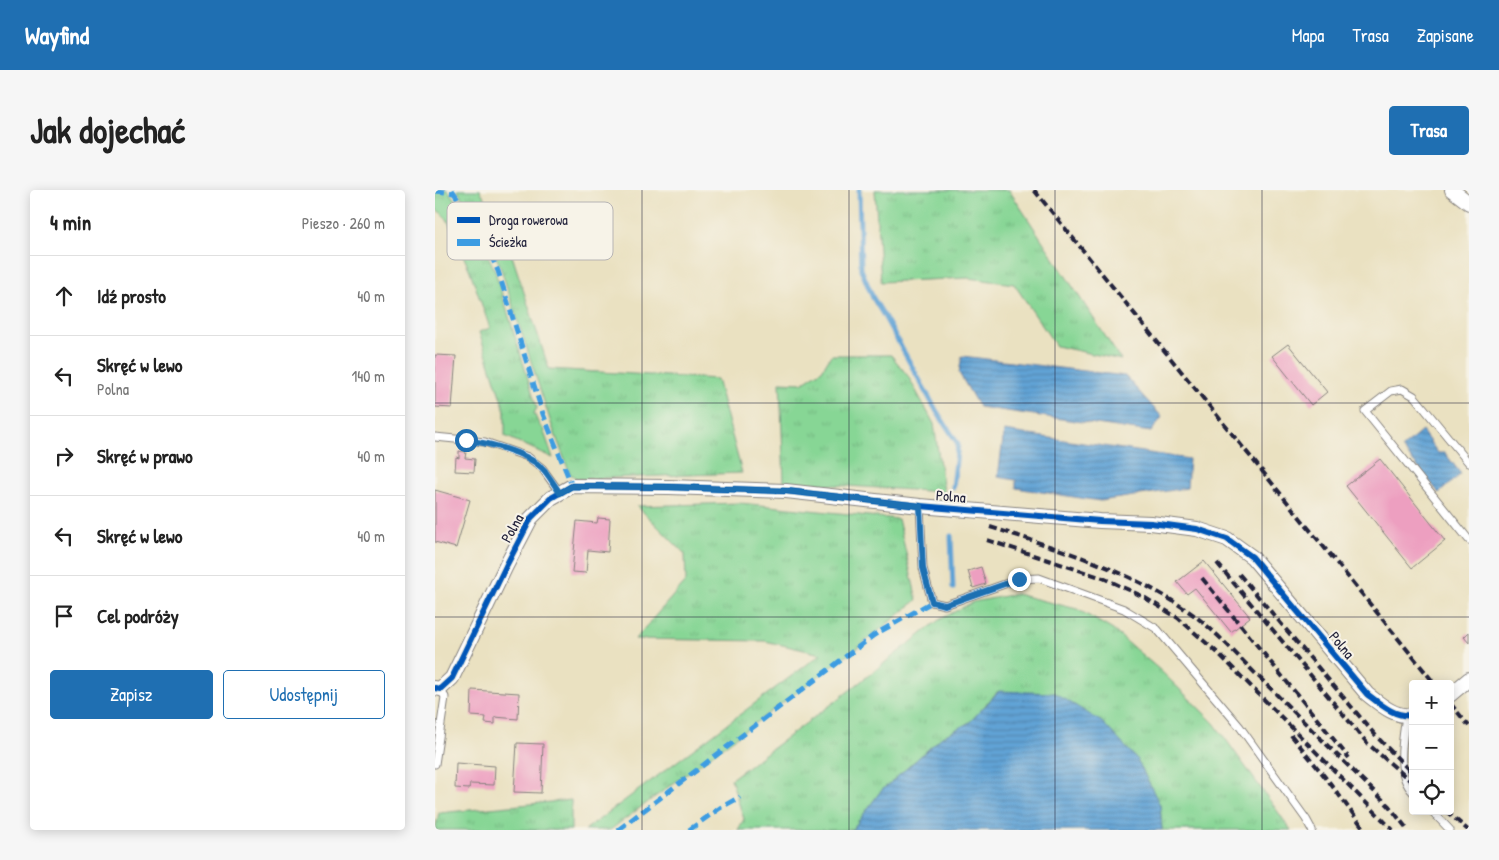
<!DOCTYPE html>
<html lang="pl">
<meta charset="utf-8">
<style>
:root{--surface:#fff;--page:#f6f6f6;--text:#222;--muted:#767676;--line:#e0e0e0;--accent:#1f6fb2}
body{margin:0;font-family:"Patrick Hand",sans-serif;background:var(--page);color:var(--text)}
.controls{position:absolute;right:15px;bottom:15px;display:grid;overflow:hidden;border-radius:5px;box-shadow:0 2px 12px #0003}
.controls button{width:45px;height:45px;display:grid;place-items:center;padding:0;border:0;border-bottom:1px solid var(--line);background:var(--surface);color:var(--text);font:25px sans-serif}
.stop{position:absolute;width:15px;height:15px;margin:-11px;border:4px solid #1f6fb2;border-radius:50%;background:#fff}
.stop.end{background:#1f6fb2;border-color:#fff;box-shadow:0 1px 5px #0008}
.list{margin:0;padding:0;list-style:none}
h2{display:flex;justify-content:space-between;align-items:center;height:65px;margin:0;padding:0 20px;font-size:21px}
h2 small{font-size:16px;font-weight:400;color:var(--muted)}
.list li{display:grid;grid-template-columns:32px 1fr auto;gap:15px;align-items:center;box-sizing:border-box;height:80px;padding:0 20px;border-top:1px solid var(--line)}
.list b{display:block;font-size:19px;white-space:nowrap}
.list p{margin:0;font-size:16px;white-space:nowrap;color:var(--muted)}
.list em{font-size:16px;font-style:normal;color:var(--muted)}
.actions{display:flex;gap:10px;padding:15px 20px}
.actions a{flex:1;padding:11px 0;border:1px solid var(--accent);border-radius:5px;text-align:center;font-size:18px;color:var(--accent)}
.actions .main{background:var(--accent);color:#fff}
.icon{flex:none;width:28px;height:28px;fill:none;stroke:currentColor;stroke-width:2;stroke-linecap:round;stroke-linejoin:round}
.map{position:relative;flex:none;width:1034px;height:640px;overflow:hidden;border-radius:5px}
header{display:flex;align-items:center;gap:30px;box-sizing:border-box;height:70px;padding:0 25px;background:var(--accent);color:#fff}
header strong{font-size:24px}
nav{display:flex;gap:28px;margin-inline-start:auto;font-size:18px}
.intro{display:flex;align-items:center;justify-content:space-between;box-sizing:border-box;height:120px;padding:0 30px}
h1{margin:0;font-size:35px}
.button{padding:12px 22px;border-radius:5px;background:var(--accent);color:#fff;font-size:18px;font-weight:700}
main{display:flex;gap:30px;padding:0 30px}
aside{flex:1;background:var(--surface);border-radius:5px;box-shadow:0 2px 12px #0003}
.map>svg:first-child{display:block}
</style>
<header>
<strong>Wayfind</strong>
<nav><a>Mapa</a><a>Trasa</a><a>Zapisane</a></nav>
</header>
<div class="intro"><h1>Jak dojechać</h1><a class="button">Trasa</a></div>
<main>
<aside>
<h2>4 min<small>Pieszo · 260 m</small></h2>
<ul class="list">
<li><svg class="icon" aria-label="ahead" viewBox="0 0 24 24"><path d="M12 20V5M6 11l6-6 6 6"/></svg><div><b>Idź prosto</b></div><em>40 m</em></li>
<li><svg class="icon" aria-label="left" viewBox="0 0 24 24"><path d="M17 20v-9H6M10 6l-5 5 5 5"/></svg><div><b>Skręć w lewo</b><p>Polna</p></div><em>140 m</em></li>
<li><svg class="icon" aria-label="right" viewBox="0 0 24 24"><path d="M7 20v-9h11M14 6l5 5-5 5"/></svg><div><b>Skręć w prawo</b></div><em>40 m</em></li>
<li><svg class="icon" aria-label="left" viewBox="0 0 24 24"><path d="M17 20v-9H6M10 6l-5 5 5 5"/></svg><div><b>Skręć w lewo</b></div><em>40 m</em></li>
<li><svg class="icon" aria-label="arrive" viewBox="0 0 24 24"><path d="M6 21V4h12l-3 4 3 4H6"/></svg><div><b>Cel podróży</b></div></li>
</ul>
<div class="actions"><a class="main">Zapisz</a><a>Udostępnij</a></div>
</aside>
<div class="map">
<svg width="1034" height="640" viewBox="0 0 1034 640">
<defs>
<pattern id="grass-tufts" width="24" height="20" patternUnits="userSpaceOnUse" patternTransform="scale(1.25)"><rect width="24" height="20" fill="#87d695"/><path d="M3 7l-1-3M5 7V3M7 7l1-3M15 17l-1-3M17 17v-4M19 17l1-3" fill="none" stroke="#74b781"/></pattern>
<pattern id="water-rules" width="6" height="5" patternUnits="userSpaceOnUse" patternTransform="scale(1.25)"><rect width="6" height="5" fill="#61a3d5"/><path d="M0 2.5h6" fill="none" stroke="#5084ae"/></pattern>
</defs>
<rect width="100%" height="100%" fill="#f7f3e8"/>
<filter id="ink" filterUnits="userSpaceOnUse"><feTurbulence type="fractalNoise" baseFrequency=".02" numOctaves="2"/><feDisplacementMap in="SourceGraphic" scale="10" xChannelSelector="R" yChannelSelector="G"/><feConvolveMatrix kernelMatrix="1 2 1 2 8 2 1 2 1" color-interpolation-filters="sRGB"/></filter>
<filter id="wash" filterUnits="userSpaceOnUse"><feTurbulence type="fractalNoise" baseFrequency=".0096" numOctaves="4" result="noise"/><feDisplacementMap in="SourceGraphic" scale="20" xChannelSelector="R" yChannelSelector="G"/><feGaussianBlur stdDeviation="1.12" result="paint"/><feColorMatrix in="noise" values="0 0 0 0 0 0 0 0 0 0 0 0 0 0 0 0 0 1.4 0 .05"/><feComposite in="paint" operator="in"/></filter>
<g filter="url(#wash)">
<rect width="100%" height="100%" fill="#eae1c1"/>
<!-- grass -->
<g fill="url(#grass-tufts)" stroke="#547c68">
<path d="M0,0H13L44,45L60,81L102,218L99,223L104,235L108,239L118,268L70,246V221L44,142L55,138L35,81L12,29L5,22L0,19Z"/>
<path d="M22,0H45L69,41L114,179L282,189L307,283L143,289L135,284L117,236L64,73L45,36Z"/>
<path d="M440,0H574L686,170L621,156L579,94L533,88L446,92Z"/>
<path d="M396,165H456L473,186L499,234L509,302L349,292L345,192L367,193L387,180Z"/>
<path d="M305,313L463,329L482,410L422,458L175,640H150L386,464L330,451L200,449L251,391L250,364L202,316Z"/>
<path d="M581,404L642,419L678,440L726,481L779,533L856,640H727L725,615L563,501L535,532L507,547L445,602L417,640H303L309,629L296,589L401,511L504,430L538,412Z"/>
<path d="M136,610V640H0L4,623Z"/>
</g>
<!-- water -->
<g fill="url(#water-rules)" stroke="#426288">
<path d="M527,166L690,186L727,227L716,242L544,217L524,183Z"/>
<path d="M569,241L754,269L752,298L665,311L581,298V290L563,287Z"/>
<path d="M987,241L1003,263H1010L1026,284L1004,303L967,258Z"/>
<path d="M564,501L620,503L667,532L702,569L725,615L727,640H417L445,602L507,547L535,532Z"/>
</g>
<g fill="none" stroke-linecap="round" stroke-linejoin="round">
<!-- stream -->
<g stroke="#61a3d5" stroke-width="5">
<path d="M424,0L426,79L438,108L449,126L501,220L523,254L518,297"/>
<path d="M516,346L518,398"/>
</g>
</g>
<g id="blocks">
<!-- building -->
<g fill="#ed9fc0">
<path d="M853,154L892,202L876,215L837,166Z"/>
<path d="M0,165L21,166L17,218L0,217Z"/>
<path d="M24,261L31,262L30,268L40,269L39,282L20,281L21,267L24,268Z"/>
<path d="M945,269L1010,351L977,378L911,296Z"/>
<path d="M0,300L35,310L21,358L0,352Z"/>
<path d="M163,328L175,329L173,362L153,360L151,383L137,382L142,331L162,333Z"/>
<path d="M769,371L815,427L796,442L760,398L752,404L742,392Z"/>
<path d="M546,377L551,394L538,398L533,381Z"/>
<path d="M1034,442V453L1029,447Z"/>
<path d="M37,500L84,503L83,529L60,527V534L50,533L51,527L36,526Z"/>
<path d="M82,553L108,554L106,603L79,602Z"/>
<path d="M21,573L60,576L59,595L35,594L34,599L20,598Z"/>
</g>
</g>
</g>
<g filter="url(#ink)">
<use href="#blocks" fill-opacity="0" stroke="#86827e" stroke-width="1"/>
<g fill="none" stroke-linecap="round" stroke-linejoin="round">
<!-- service casing -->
<g stroke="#86827e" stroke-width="9">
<g id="service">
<path d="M0,247L50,252L93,267L107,278L125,303"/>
<path d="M1034,273L979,206L967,199L956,201L930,221L1034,350"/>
<path d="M485,316L488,378L497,412L510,415L584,389L604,388L689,419L722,439L805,537L871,629L877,640"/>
<path d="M971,526C968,549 960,584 978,602"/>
<path d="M0,574L10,507L5,499"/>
<path d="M997,621L1015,640"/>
</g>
</g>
<!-- minor casing -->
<g stroke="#86827e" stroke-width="16">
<g id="minor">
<path d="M1017,0L1034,13"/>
<path d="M0,498L5,499L17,488L71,376L96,328L116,308L137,296L234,297L351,301L485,316L665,331L716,333L762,339L792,349L817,367L932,504C945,514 960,528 978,525"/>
<path d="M1015,505L1034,489"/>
</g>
</g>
<!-- service -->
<use href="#service" stroke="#fff" stroke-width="7"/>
<!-- minor -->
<use href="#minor" stroke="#fff" stroke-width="14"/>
<!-- rail -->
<g stroke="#22223b" stroke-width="4" stroke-dasharray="8 4" stroke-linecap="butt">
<path d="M599,0L1000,494"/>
<path d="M555,337C624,359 690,378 750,419C779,438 803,467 828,491C870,533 912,575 954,616L973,640"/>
<path d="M552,350L668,388L707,406L743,428L784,464L958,640"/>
<path d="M782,373L933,554L978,593"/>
<path d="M804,384L942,547L978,584"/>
<path d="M767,388L914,568"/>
<path d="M1015,513L1034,536"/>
<path d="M856,545L895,593L930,640"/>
<path d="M1011,621L1033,640"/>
</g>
<!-- quiet -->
<g stroke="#3c9ce2" stroke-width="5" stroke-dasharray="10 5" stroke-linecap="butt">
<path d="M17,0L46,42L63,81L108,224L137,296"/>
<path d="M0,1L19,3"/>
<path d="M183,640L439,445L497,412"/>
<path d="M254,640L285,618L305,607"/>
</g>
<!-- cycleway casing -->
<g stroke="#f7f3e8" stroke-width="9">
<path id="cycleway" d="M0,498L5,499L17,488L71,376L96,328L116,308L137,296L234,297L351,301L485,316L665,331L716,333L762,339L792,349L817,367L932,504C945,514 960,528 978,525"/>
</g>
<!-- cycleway -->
<use href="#cycleway" stroke="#0057b8" stroke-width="6"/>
</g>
</g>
<g fill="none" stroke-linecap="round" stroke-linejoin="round" filter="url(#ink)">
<!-- route -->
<path stroke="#1f6fb2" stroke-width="6" d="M31,250C53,253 91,262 107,278C114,285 119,295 125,303L137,296L234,297L351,301L485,316L488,378L497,412L510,415L584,389"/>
</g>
<!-- grid -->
<path fill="none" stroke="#22223b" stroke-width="1" stroke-opacity="0.55" d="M207,0V640M414,0V640M620,0V640M827,0V640M0,213H1034M0,427H1034"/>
<g text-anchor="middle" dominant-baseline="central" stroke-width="4" stroke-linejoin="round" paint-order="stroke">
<!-- street labels -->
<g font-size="15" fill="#22223b" stroke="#f7f3e8">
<text transform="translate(516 306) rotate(5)">Polna</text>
<text transform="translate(77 338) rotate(-61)">Polna</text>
<text transform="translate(907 455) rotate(50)">Polna</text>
</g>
</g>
<!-- legend -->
<rect x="12" y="12" width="166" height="58" rx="8" fill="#f7f3e8" stroke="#b7b4b4" stroke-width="1"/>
<rect x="22" y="27" width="23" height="6" fill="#0057b8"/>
<rect x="22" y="49" width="23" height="7" fill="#3c9ce2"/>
<g font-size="14" fill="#22223b">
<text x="54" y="35">Droga rowerowa</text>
<text x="54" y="57">Ścieżka</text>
</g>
</svg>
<div class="controls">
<button>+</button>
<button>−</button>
<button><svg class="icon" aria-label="locate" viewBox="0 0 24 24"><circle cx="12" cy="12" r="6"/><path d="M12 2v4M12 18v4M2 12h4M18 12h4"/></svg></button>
</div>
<div class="stop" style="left:31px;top:250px"></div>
<div class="stop end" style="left:584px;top:389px"></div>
</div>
</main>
